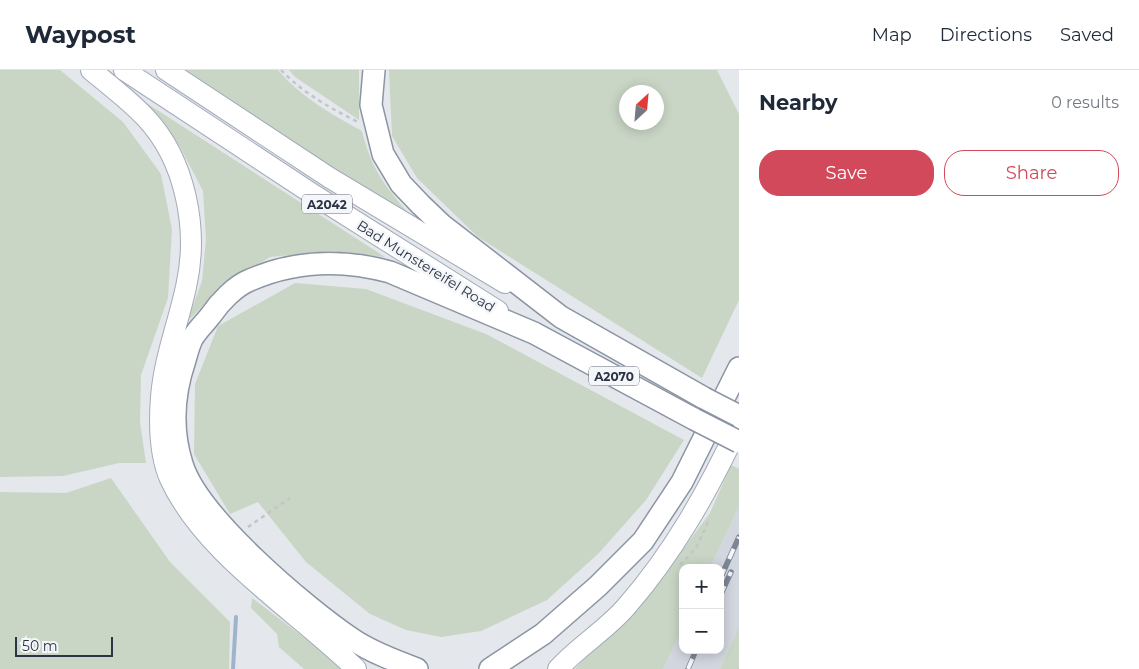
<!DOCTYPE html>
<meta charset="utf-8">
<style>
:root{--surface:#fff;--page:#f6f6f7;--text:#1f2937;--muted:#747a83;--line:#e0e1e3;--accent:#d1495b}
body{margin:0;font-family:Montserrat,sans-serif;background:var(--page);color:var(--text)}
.controls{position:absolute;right:15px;bottom:15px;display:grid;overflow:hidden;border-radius:10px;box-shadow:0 2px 12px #0003}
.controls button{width:45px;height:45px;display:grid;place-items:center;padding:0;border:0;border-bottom:1px solid var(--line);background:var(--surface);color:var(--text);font:25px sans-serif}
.compass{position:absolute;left:619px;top:15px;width:45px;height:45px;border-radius:50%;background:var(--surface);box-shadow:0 2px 12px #0003;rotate:26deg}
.scale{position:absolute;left:15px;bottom:12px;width:98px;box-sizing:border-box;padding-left:5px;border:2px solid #2b3445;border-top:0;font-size:14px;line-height:18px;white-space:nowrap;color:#2b3445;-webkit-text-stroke:4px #f4f6f9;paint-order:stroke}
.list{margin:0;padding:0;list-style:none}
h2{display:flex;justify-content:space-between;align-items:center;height:65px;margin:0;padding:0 20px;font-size:21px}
h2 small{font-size:16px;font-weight:400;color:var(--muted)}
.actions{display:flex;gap:10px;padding:15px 20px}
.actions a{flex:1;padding:11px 0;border:1px solid var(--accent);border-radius:20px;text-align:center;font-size:18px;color:var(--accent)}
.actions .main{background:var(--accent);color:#fff}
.map{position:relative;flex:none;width:739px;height:599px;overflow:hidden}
header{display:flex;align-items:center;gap:30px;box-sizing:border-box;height:70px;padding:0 25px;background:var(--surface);border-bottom:1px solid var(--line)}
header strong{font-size:24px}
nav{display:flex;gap:28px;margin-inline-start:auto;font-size:18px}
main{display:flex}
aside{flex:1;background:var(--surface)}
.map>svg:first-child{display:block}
</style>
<header>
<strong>Waypost</strong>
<nav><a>Map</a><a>Directions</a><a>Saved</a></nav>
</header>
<main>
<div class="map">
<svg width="739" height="599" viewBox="0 0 739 599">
<rect width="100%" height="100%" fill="#e4e7ec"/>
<!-- built -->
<path fill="#d2d6de" d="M739,436V557L720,599H663L683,557V580H720V498H710Z"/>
<!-- green -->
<g fill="#c9d6c5" fill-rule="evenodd">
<path d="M0,0H60L123,52L161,104L172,159L168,228L141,305L140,352L146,393H119L63,406L0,407Z"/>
<path d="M180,0H278C301,27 331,44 362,61C372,101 385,116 411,146L268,60Z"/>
<path d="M289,0H359V50L295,7Z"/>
<path d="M389,0H717L739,44V230L702,308L478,167L417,108L392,66ZM626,22H656V52H626Z"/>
<path d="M148,34L385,187L331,181L270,187L220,218L187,252L202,211L206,170L203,121L180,77Z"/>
<path d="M295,213L366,219L486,264L684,370L646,430L599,483L547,530L481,561L441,567L406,560L370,544L306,492L258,432L230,444L194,384L195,314L218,256Z"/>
<path d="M731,395L739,399V436L710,498H683V557L663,599H575L668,499L710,443Z"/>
<path d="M111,408L170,492L230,552L229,599H0V422L66,423Z"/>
<path d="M252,528L340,595L344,599H304L279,577L277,564L251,538Z"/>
<path d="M739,557V599H720Z"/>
</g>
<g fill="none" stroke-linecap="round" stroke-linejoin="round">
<!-- stream -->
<path stroke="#9fb4cc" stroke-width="4" d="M233,599L236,547"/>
<!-- primary casing -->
<g stroke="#a3abb8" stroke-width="22">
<g id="primary">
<path d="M91,0C109,15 129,30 145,47C186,90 199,160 186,217C178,254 164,289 161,327C159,353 159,384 170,409C205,485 297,541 356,599"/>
<path d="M124,0L314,125L498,241"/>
<path d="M166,0L330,108L505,213"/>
<path d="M558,599C579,576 606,560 626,537C674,482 708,421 739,355"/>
</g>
</g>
<!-- trunk casing -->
<g stroke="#8b94a3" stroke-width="24">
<g id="trunk">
<path d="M374,0L371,35L383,84L401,114L421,135L442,155L561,247L704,328"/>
<path d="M417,599C395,591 371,582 352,569C305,537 198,447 182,394C171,359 173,325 185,290C187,283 189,275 192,269C197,260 205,253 211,245C220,232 235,216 250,210C296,190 343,189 390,202L534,263L694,349"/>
<path d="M490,599L543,564L598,516L643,471L682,412L739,298"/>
</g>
</g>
<!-- path -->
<g stroke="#c2c5cb" stroke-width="2.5" stroke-dasharray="4 4" stroke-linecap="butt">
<path d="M281,0C303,23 330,38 358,52"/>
<path d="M248,457L290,428"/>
<path d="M680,495L696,478L709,450"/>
<path d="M739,599V598"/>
</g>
<!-- primary -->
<use href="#primary" stroke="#fff" stroke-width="20"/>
<!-- trunk -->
<use href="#trunk" stroke="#fff" stroke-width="21"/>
<!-- rail casing -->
<g stroke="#7d8696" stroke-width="5.5">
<g id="rail">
<path d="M720,509L739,467"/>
<path d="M720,526L731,502"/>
<path d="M688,599L696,580"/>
</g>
</g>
<!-- rail -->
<use href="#rail" stroke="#f4f6f9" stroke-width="4" stroke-dasharray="11" stroke-linecap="butt"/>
<!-- trunk-bridge casing -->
<g stroke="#8b94a3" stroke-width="24" stroke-linecap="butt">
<g id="trunk-bridge">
<path d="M704,328L739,346"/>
<path d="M694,349L739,372"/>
</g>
</g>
<!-- trunk-bridge -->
<use href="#trunk-bridge" stroke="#fff" stroke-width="21"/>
</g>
<g text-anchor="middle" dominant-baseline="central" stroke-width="5" stroke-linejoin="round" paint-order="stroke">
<!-- shield labels -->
<g fill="#f4f6f9" stroke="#676e7b" stroke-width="1">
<rect x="302" y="124.5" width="50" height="19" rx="4"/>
<rect x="589" y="296.5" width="50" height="19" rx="4"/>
</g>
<g font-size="12" font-weight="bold" fill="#2b3445">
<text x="327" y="134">A2042</text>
<text x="614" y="306">A2070</text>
</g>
<!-- street labels -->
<g font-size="14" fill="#2b3445" stroke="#f4f6f9">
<text transform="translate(426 196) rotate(32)">Bad Munstereifel Road</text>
</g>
</g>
</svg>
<div class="controls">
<button>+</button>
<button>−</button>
</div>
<svg class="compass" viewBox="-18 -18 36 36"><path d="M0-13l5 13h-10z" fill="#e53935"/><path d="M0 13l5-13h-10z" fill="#747a83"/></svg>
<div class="scale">50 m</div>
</div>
<aside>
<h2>Nearby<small>0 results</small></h2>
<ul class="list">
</ul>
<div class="actions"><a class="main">Save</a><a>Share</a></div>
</aside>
</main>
